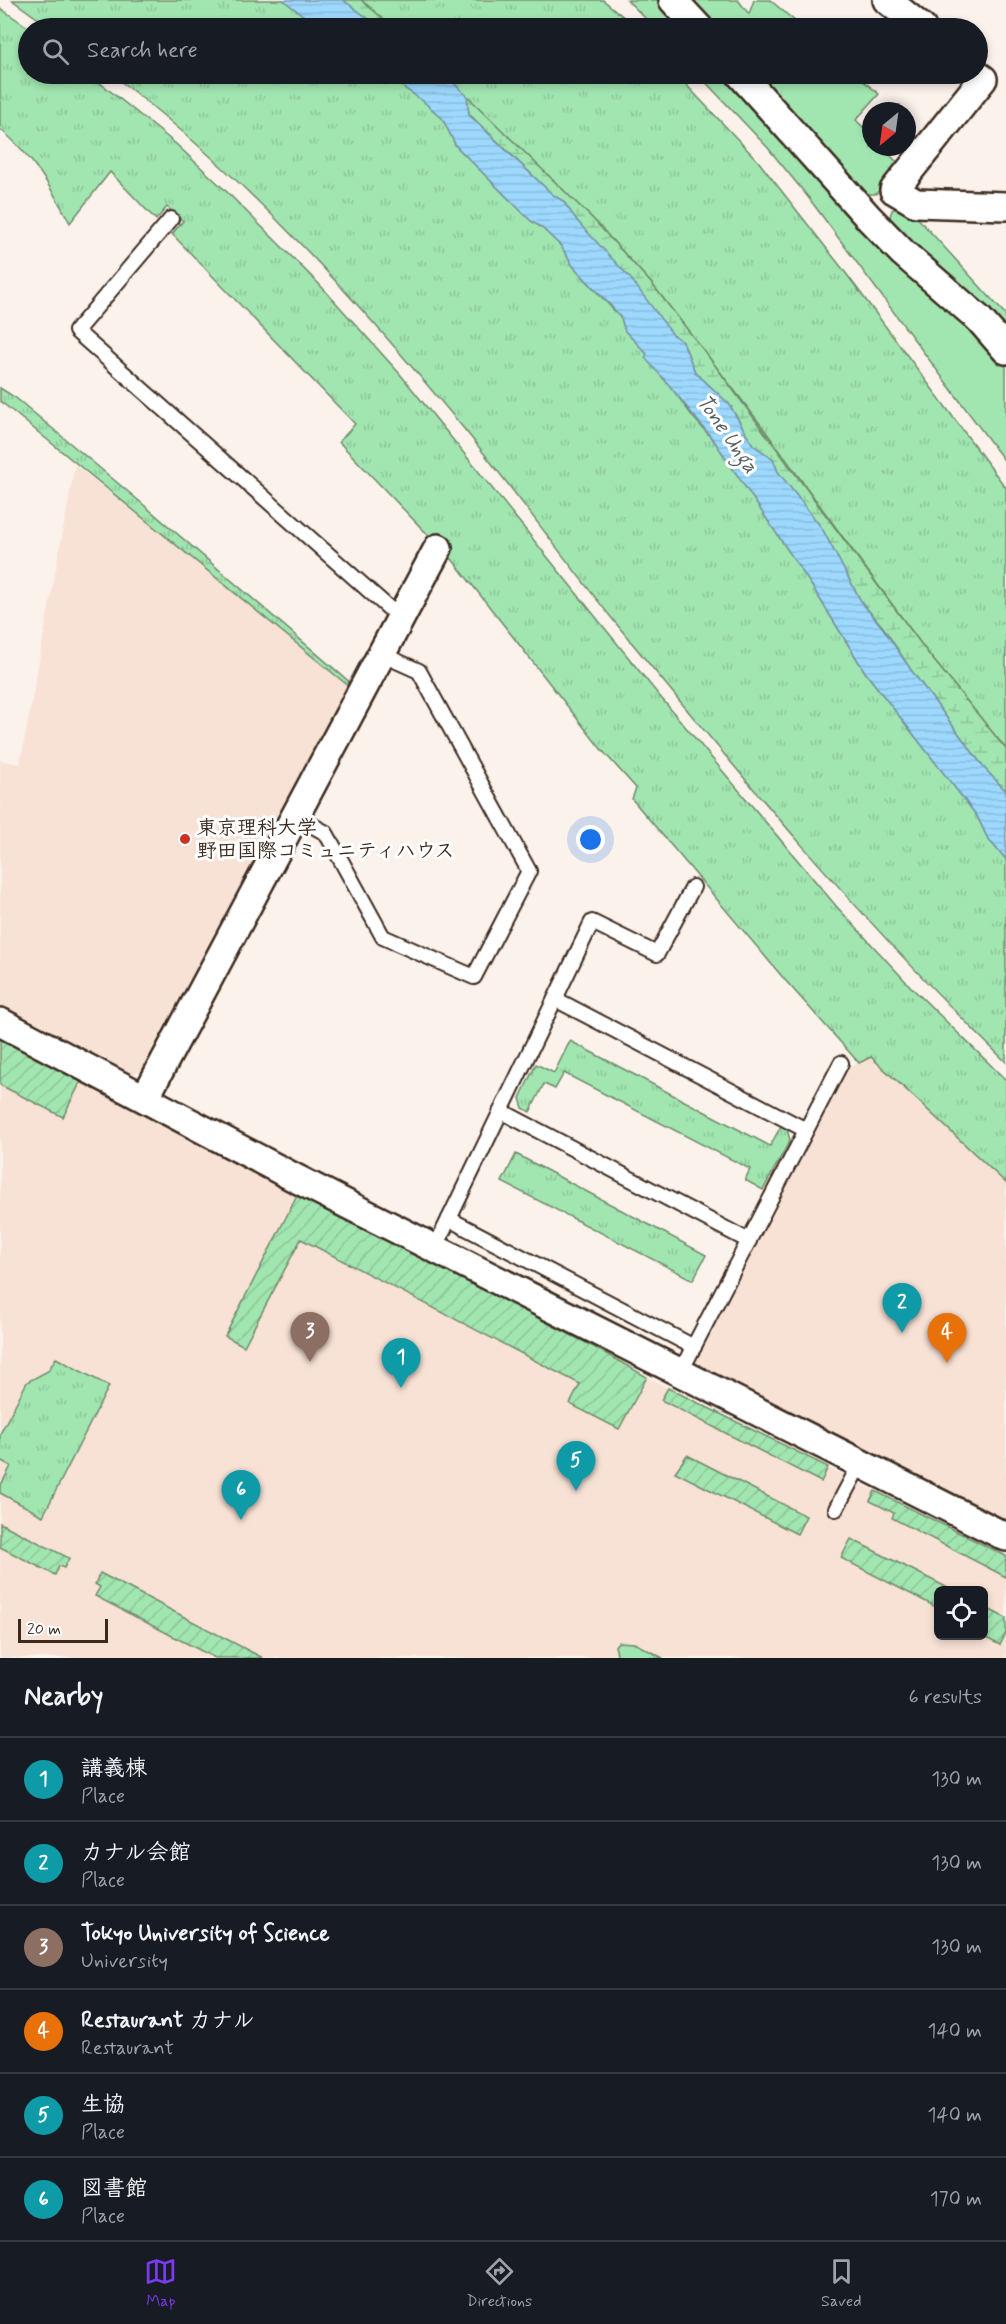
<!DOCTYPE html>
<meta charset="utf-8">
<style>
:root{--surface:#171b24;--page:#242831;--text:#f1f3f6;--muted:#9ea1a6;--line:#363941;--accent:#7c3aed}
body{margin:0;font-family:Mynerve,"Klee One",sans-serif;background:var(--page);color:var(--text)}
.controls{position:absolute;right:18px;bottom:18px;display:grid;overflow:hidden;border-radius:9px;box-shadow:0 3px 9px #0003}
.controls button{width:54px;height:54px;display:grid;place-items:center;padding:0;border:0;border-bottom:2px solid var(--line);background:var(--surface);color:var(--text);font:30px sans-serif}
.compass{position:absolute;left:862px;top:102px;width:54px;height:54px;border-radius:50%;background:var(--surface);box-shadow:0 3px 9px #0003;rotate:209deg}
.scale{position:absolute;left:18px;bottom:15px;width:90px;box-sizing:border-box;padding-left:6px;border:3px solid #3b2a1e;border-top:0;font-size:16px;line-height:21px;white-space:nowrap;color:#3b2a1e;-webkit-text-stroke:4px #fff;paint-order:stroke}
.you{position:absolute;left:591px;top:840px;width:21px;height:21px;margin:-15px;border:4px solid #fff;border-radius:50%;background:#1a73e8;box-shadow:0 0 0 9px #1a73e833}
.badge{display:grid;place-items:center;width:39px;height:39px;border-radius:50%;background:var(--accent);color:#fff;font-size:20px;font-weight:700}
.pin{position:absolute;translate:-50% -50px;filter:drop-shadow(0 2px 3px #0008)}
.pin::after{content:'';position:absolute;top:32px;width:21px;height:18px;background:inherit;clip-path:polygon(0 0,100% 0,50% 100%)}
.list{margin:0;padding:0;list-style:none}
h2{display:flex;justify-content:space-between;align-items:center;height:78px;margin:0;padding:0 24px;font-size:26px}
h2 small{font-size:20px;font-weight:400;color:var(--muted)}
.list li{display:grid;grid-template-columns:39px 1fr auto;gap:18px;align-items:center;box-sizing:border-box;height:84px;padding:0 24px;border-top:2px solid var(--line)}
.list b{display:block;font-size:22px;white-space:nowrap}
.list p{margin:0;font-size:20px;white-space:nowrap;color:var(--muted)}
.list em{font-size:20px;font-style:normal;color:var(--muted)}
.icon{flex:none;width:33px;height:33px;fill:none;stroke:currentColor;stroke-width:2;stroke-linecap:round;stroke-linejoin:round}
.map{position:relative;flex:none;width:1006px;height:1658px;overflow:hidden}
.search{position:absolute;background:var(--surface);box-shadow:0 3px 9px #0003;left:18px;right:18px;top:18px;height:66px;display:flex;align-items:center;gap:15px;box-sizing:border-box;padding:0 21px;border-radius:33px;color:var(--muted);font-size:22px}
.sheet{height:582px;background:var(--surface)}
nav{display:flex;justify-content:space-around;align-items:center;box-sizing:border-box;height:84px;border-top:2px solid var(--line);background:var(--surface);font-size:16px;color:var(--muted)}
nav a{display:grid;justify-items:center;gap:3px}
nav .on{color:var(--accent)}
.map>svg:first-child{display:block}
</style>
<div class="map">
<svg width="1006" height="1658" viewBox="0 0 1006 1658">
<defs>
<pattern id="grass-tufts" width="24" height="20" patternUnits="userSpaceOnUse" patternTransform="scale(1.5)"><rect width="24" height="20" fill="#a1e6b1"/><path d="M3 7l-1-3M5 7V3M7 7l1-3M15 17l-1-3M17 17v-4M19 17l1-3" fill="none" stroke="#8cc598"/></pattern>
<pattern id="wetland-marsh" width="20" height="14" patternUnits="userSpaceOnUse" patternTransform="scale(1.5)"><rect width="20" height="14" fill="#a1e6b1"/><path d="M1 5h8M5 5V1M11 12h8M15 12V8" fill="none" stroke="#8cc598"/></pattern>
<pattern id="garden-furrows" width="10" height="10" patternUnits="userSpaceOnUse" patternTransform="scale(1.5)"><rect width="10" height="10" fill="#a1e6b1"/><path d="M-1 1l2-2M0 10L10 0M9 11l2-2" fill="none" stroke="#8cc598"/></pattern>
<pattern id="water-rules" width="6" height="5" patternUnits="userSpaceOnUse" patternTransform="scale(1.5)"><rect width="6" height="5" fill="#9dd9fe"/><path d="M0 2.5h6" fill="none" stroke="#88bad9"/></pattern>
</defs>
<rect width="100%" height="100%" fill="#fcf2ec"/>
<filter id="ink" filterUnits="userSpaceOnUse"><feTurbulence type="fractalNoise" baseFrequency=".0167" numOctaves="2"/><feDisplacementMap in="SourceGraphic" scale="12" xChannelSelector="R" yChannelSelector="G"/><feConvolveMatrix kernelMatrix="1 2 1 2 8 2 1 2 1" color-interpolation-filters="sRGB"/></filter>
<g filter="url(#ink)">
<!-- built -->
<g fill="#f8e2d6" fill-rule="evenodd">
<path d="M75,465L353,685L149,1068L128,1075L0,1008V760L20,764Z"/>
<path d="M0,1038L536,1317L647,1377L1006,1556V1658H0ZM938,1590H984V1636H938Z"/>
<path d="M871,1056L1006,1183V1520L693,1365L848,1068Z"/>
</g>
<!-- grass -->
<g fill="url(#grass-tufts)" stroke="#6e8868" stroke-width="1.5">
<path d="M12,0H283L320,28H51Z"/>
<path d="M361,0H603L637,28H394Z"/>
<path d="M0,8L29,28L28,74H89L176,144L225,190L320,285L400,374L657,693L837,907L911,987L1006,1080V1183L871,1057L859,1063L785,980L632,799L636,788L601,749L448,554H421L430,537L339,442L355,424L172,234L183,221L167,207L156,220L110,172L70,223C51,187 32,155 0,129Z"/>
<path d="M111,74H384L423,101L442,118L456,146L531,221L541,227L561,246L573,266L621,318L625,331L640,345L693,417L715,442L812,586L865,672L977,816L988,839L1006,859V1062C865,925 738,773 614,621C563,558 516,492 465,430C360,303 243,173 111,74Z"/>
<path d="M444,74H676L758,161L842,268L1006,488V749L927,652L758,421L652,284L593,219Z"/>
<path d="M0,388L16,398L138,500L353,685L351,688L0,401Z"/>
<path d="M570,1041L770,1146L781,1126L787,1129L790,1140L763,1190L745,1180L750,1169L564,1073L555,1089L544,1084L530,1112L523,1108L520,1098L536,1064L554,1073Z"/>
<path d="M516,1154L706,1255L693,1280L502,1182Z"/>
<path d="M56,1358L109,1386L43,1516L0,1493V1487L11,1466L0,1460V1434L27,1382L48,1371Z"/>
<path d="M618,1642L634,1643L663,1658H618L615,1646Z"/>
</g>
<!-- wetland -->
<g fill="url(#wetland-marsh)" stroke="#6e8868" stroke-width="1.5">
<path d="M343,0H361L394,28H381Z"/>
<path d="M467,96L593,219L652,284L708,356L927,652L1006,749V791L985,769L911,670L883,627L862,603L821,527L778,472L773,459L753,445L729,404L695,372L683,342L673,335L578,222L563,201L553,195L469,114Z"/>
</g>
<!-- park -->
<g fill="#a1e6b1" stroke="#6e8868" stroke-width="1.5">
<path d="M627,0H659L685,28H655Z"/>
<path d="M689,0H738L749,14L754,0H770L803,28H715Z"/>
<path d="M698,74H725L848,210L964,319L1006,367V463L808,197L768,148Z"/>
<path d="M755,74H855L879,94L856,120L871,135V147H882L900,165L876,194H863Z"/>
<path d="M899,207L915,215L1006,315V332L910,245L891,221L890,216L892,210Z"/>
</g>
<!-- garden -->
<g fill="url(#garden-furrows)" stroke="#6e8868" stroke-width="1.5">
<path d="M0,1038L81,1081L63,1117L0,1085Z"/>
<path d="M298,1194L594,1347L647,1377L619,1429L570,1404L580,1384L301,1239L244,1346L225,1336Z"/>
<path d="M668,1388L828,1467L821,1482L661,1400Z"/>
<path d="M687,1455L806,1516L797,1534L675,1472Z"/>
<path d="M875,1491L1006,1556V1577L892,1518L894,1513L870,1501Z"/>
<path d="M0,1523L69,1558L64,1568L59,1566L55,1575L0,1547Z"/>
<path d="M851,1539L952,1590H938V1608L841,1558Z"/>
<path d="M100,1573L263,1658H215L95,1596L100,1587L95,1584Z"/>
<path d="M984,1607L1006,1618V1633L1000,1645L982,1636Z"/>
</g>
<!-- water -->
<g fill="url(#water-rules)" stroke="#7693a4" stroke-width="1.5">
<path d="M283,0H343L381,28H320Z"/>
<path d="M384,74H444L467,96L469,115L553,195L563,201L578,222L631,279L673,335L683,342L695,372L729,404L753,445L773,459L778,472L821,527L862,603L882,627L911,670L985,769L1006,791V859L988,839L977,816L865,672L812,586L715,442L669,385L645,358L647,354L625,331L621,318L612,307L573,266L561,246L541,227L531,221L456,146L442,118L423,101Z"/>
</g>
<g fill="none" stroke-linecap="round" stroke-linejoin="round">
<!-- service casing -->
<g stroke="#3b2a1e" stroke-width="18">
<g id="service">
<path d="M171,219L76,331L400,618"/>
<path d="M295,816L326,833L383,937L474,977L529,871L419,671L381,654"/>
<path d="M555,999L806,1130"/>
<path d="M501,1111L749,1241"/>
<path d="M449,1219L694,1347"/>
<path d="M435,1248L592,922L657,954L693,887"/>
<path d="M680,1373L841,1063"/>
<path d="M836,1509L860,1464"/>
</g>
</g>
<!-- minor casing -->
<g stroke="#3b2a1e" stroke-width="32">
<g id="minor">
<path d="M673,0L699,28"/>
<path d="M887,0L922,28"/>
<path d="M740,74L869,218L903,253L979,319L1006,350"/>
<path d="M976,74L983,79L894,190L916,203L1006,206"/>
<path d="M0,1022L295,1178L1006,1537"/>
<path d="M145,1098L438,548"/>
</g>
</g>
<!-- service -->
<use href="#service" stroke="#fff" stroke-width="14"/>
<!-- minor -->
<use href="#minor" stroke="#fff" stroke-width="27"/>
</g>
</g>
<!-- markers -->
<circle fill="#c8321e" stroke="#fff" stroke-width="2" cx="185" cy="839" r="6"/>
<g text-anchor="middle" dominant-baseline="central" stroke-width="6" stroke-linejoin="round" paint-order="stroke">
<!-- poi labels -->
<g font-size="20" font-weight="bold" fill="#3b2a1e" stroke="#fff" text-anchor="start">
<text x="197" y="828">東京理科大学<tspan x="197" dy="23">野田国際コミュニティハウス</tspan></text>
</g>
<!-- water labels -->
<g font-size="21" font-style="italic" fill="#585f61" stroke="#fff">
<text transform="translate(727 434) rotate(55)">Tone Unga</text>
</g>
</g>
</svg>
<div class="controls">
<button><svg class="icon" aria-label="locate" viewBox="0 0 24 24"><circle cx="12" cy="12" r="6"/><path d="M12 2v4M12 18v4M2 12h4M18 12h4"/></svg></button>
</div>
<svg class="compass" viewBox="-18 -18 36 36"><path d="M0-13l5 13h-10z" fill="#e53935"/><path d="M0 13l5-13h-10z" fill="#9ea1a6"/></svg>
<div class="scale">20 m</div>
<div class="you"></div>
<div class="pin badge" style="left:401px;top:1388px;background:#0f9aa8">1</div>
<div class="pin badge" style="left:902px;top:1333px;background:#0f9aa8">2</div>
<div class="pin badge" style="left:310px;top:1362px;background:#8d6e63">3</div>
<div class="pin badge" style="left:947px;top:1363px;background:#e8710a">4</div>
<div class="pin badge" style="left:576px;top:1491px;background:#0f9aa8">5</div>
<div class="pin badge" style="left:241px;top:1520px;background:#0f9aa8">6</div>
<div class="search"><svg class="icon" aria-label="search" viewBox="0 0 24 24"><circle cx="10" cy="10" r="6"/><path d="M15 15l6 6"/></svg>Search here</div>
</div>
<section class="sheet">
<h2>Nearby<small>6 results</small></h2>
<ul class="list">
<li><span class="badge" style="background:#0f9aa8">1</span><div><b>講義棟</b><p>Place</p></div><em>130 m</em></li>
<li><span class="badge" style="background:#0f9aa8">2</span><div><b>カナル会館</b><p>Place</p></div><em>130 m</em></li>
<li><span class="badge" style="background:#8d6e63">3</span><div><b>Tokyo University of Science</b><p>University</p></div><em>130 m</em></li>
<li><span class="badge" style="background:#e8710a">4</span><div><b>Restaurant カナル</b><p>Restaurant</p></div><em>140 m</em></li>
<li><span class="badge" style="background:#0f9aa8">5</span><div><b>生協</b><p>Place</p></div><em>140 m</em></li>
<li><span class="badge" style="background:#0f9aa8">6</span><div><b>図書館</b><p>Place</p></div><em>170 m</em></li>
</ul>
</section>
<nav>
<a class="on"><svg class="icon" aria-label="map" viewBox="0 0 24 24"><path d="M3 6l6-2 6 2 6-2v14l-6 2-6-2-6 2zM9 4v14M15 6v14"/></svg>Map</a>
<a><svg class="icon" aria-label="directions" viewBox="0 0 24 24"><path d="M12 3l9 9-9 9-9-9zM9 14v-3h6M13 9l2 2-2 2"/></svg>Directions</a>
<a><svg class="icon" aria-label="saved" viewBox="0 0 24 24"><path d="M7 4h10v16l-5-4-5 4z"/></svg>Saved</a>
</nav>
